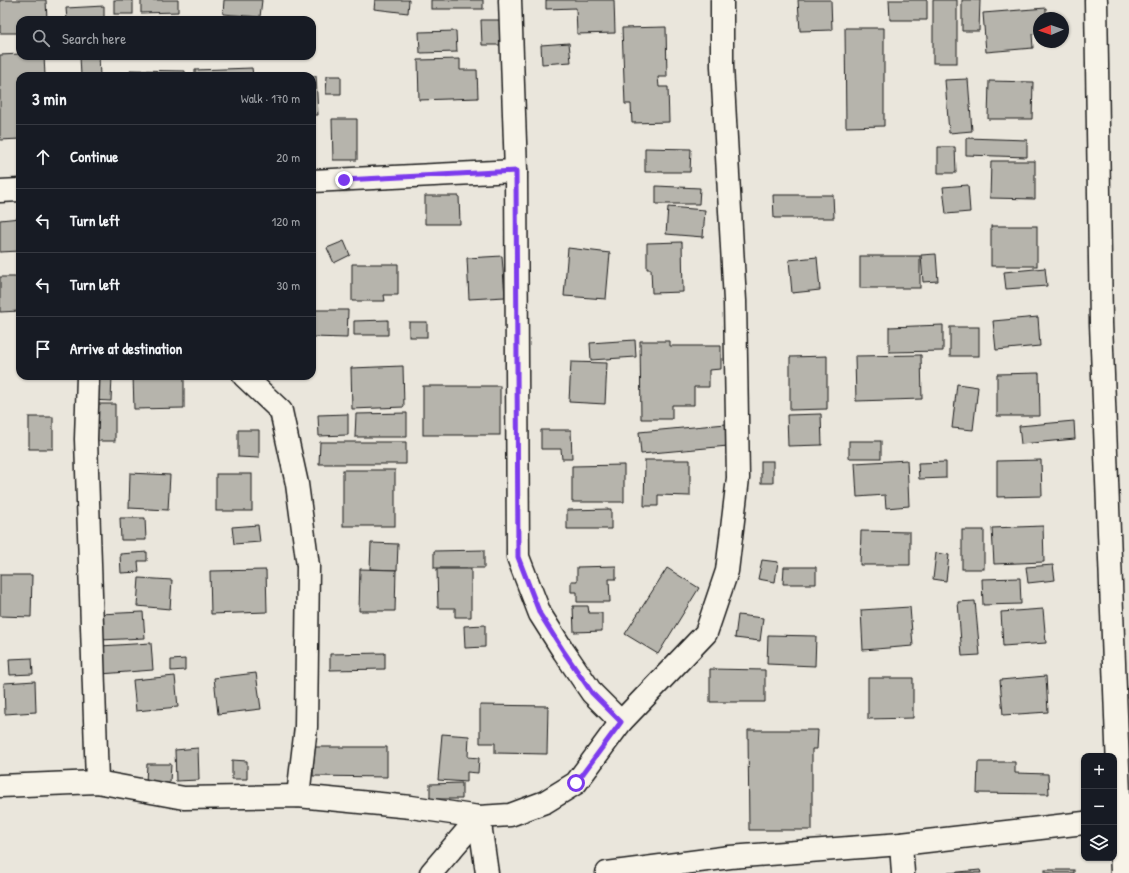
<!DOCTYPE html>
<meta charset="utf-8">
<style>
:root{--surface:#171b24;--page:#20242c;--text:#f1f3f6;--muted:#9ea1a6;--line:#363941}
body{margin:0;font-family:"Patrick Hand",sans-serif;background:var(--page);color:var(--text)}
.controls{position:absolute;right:12px;bottom:12px;display:grid;overflow:hidden;border-radius:8px;box-shadow:0 1px 3px #0004}
.controls button{width:36px;height:36px;display:grid;place-items:center;padding:0;border:0;border-bottom:1px solid var(--line);background:var(--surface);color:var(--text);font:20px sans-serif}
.compass{position:absolute;left:1033px;top:12px;width:36px;height:36px;border-radius:50%;background:var(--surface);box-shadow:0 1px 3px #0004;rotate:268deg}
.stop{position:absolute;width:12px;height:12px;margin:-9px;border:3px solid #7c3aed;border-radius:50%;background:#fff}
.stop.end{background:#7c3aed;border-color:#fff;box-shadow:0 1px 4px #0008}
.list{margin:0;padding:0;list-style:none}
h2{display:flex;justify-content:space-between;align-items:center;height:52px;margin:0;padding:0 16px;font-size:17px}
h2 small{font-size:13px;font-weight:400;color:var(--muted)}
.list li{display:grid;grid-template-columns:26px 1fr auto;gap:12px;align-items:center;box-sizing:border-box;height:64px;padding:0 16px;border-top:1px solid var(--line)}
.list b{display:block;font-size:15px;white-space:nowrap}
.list em{font-size:13px;font-style:normal;color:var(--muted)}
.icon{flex:none;width:22px;height:22px;fill:none;stroke:currentColor;stroke-width:2;stroke-linecap:round;stroke-linejoin:round}
.map{position:relative;flex:none;width:1129px;height:873px;overflow:hidden}
.search{position:absolute;background:var(--surface);box-shadow:0 1px 3px #0004;left:16px;top:16px;width:300px;height:44px;display:flex;align-items:center;gap:10px;box-sizing:border-box;padding:0 14px;border-radius:12px;color:var(--muted);font-size:15px}
.panel{position:absolute;background:var(--surface);box-shadow:0 1px 3px #0004;left:16px;top:72px;width:300px;height:308px;border-radius:12px}
.map>svg:first-child{display:block}
</style>
<div class="map">
<svg width="1129" height="873" viewBox="0 0 1129 873">
<rect width="100%" height="100%" fill="#eae6dc"/>
<filter id="ink" filterUnits="userSpaceOnUse"><feTurbulence type="fractalNoise" baseFrequency=".025" numOctaves="2"/><feDisplacementMap in="SourceGraphic" scale="8" xChannelSelector="R" yChannelSelector="G"/><feConvolveMatrix kernelMatrix="1 2 1 2 8 2 1 2 1" color-interpolation-filters="sRGB"/></filter>
<g filter="url(#ink)">
<!-- building -->
<g fill="#b6b4ac" stroke="#1c1c1c">
<path d="M0,0H46L47,20H20V33H0Z"/>
<rect x="114" y="0" width="19" height="14"/>
<path d="M141,0H178V12L141,13Z"/>
<path d="M224,0H262L260,17L223,14Z"/>
<path d="M375,0H409L408,13L374,9Z"/>
<rect x="431" y="0" width="52" height="9"/>
<path d="M546,0H614L615,33L577,34L576,8L546,9Z"/>
<path d="M798,0H831L832,30L800,31Z"/>
<path d="M889,0H927V20H890Z"/>
<rect x="933" y="0" width="24" height="63"/>
<path d="M962,0H980L979,31H962Z"/>
<path d="M104,6V20H67L66,8Z"/>
<path d="M1046,8V18H1039V33L1032,34L1033,48L986,52L983,13Z"/>
<path d="M481,20H500L501,45H482Z"/>
<path d="M666,27L667,77H658L659,87H668L669,122L632,123L631,104H625L622,28Z"/>
<path d="M845,28H884V126L846,127Z"/>
<path d="M456,31L457,52L420,53L419,32Z"/>
<path d="M569,43L571,62L542,64L541,45Z"/>
<path d="M20,54V56H44L45,76H20V139L0,140V55Z"/>
<path d="M80,56H99L100,76H81Z"/>
<path d="M460,59V70H477L478,98L419,100L418,60Z"/>
<path d="M252,68L253,76H195V70Z"/>
<path d="M130,70L185,71V76H130Z"/>
<path d="M312,76H316L318,115H312Z"/>
<path d="M327,76H341V94H326Z"/>
<path d="M968,79L972,131L949,133L945,80Z"/>
<path d="M989,81L1033,82L1032,119H988Z"/>
<path d="M332,119H357V160H333Z"/>
<path d="M966,138L1027,140V157L966,155Z"/>
<path d="M938,147H955L956,173H938Z"/>
<path d="M645,148L691,149L690,172H645Z"/>
<path d="M991,161H1035V199L990,198Z"/>
<path d="M968,185L970,212L946,214L943,187Z"/>
<path d="M656,186L700,188L699,204H656Z"/>
<path d="M773,195H833L834,218H774Z"/>
<path d="M425,196H459L460,224H425Z"/>
<path d="M668,207L705,210L703,237L666,234Z"/>
<path d="M20,218V251L0,252V220Z"/>
<rect x="991" y="226" width="46" height="40"/>
<path d="M344,241L350,255L334,263L327,248Z"/>
<path d="M682,242L683,292L652,293L651,269H647V243Z"/>
<path d="M568,248L610,253L606,299L564,296Z"/>
<path d="M936,254L938,281L923,282L921,255Z"/>
<path d="M502,256L505,297L469,299L467,258Z"/>
<rect x="860" y="256" width="60" height="32"/>
<path d="M817,257L820,290L792,293L789,260Z"/>
<path d="M352,264H398V295H384L385,301H352Z"/>
<path d="M1045,268L1047,286L1006,289L1004,272Z"/>
<path d="M0,277H20V311L0,312Z"/>
<path d="M312,310H348L347,338L312,337Z"/>
<path d="M1038,317L1040,346L996,350L993,321Z"/>
<path d="M388,320V335H354V321Z"/>
<rect x="409" y="322" width="18" height="15"/>
<path d="M943,325V351L889,352V327Z"/>
<rect x="950" y="327" width="29" height="29"/>
<path d="M635,340L636,357L591,360L590,343Z"/>
<path d="M640,341H670V346H721V369L709,370V387H694V405H672V419H641Z"/>
<path d="M921,355L922,399L856,401L855,356Z"/>
<path d="M827,356V409L790,410V357Z"/>
<path d="M571,362L607,363L605,404L569,402Z"/>
<path d="M403,366L404,407L352,409L351,368Z"/>
<path d="M1039,373L1040,416H997V374Z"/>
<path d="M91,376H112L111,401L90,400Z"/>
<path d="M133,376H184V408L134,409Z"/>
<path d="M957,384L978,387L973,430L952,428Z"/>
<rect x="423" y="386" width="77" height="49"/>
<rect x="90" y="404" width="25" height="37"/>
<path d="M407,413V437H355L356,414Z"/>
<path d="M348,414V435L319,436L318,415Z"/>
<path d="M821,414L822,445L788,446L787,415Z"/>
<rect x="29" y="417" width="24" height="32"/>
<path d="M1074,421L1075,439L1021,444L1019,426Z"/>
<path d="M726,424L728,446L641,454L639,432Z"/>
<path d="M238,430H259V458L238,457Z"/>
<path d="M541,430H571L572,459H562L561,449H541Z"/>
<rect x="849" y="441" width="32" height="17"/>
<path d="M320,442H406V464H319Z"/>
<path d="M645,460H690V496L658,495V506H644Z"/>
<path d="M907,460L909,506L886,508L885,495L857,497L855,463Z"/>
<path d="M1041,460L1042,496L997,497V461Z"/>
<rect x="761" y="461" width="12" height="22"/>
<path d="M946,462V478L919,479L918,463Z"/>
<path d="M624,465V502H572V466Z"/>
<rect x="343" y="470" width="52" height="56"/>
<path d="M130,473L170,475L168,510L129,508Z"/>
<rect x="216" y="474" width="36" height="37"/>
<path d="M611,509V529H567V510Z"/>
<path d="M120,518H145L146,540H121Z"/>
<path d="M258,525L260,542L234,544L232,527Z"/>
<path d="M1043,526L1044,562L994,564L992,528Z"/>
<rect x="962" y="530" width="22" height="39"/>
<path d="M861,531L910,532V565H860Z"/>
<path d="M371,543L398,544L397,570L370,569Z"/>
<path d="M484,550V568H434V551Z"/>
<path d="M147,552V561H138L139,572L121,573L120,554Z"/>
<path d="M936,553L949,555L946,581L933,579Z"/>
<path d="M762,560L778,562L775,582L758,579Z"/>
<path d="M1053,565L1055,580L1028,583L1026,567Z"/>
<path d="M616,566V579H609L610,602H577V592H571V581H577V567Z"/>
<path d="M784,567H816V584H783Z"/>
<path d="M667,568L699,588L658,654L625,634Z"/>
<path d="M360,569L396,570L395,611H359Z"/>
<path d="M437,569H471V617H455V608H438Z"/>
<path d="M266,570L267,612L211,614L210,571Z"/>
<path d="M0,575H32L31,617L0,616Z"/>
<path d="M139,578L172,580L170,609L137,606Z"/>
<path d="M1020,578L1021,604L983,605L982,579Z"/>
<path d="M975,601L980,655L962,656L958,602Z"/>
<path d="M573,606H588L589,613H602V631L574,632Z"/>
<path d="M910,607L913,646L863,650L861,610Z"/>
<path d="M1043,609L1046,643L1003,646L1001,612Z"/>
<path d="M143,612L145,638L100,640L99,614Z"/>
<path d="M738,615L763,618L760,641L735,638Z"/>
<path d="M485,625V647L465,648L464,626Z"/>
<path d="M768,635L816,636L815,666L767,664Z"/>
<path d="M151,643L153,670L101,674L100,646Z"/>
<path d="M385,653V669L330,670V654Z"/>
<path d="M32,658L33,674L10,675L9,659Z"/>
<path d="M185,659V670L171,671V660Z"/>
<path d="M710,669L765,670V702H710Z"/>
<path d="M256,673L261,709L218,714L214,678Z"/>
<path d="M175,676L178,707L136,711L133,680Z"/>
<path d="M1046,676L1048,712L1003,715L1000,680Z"/>
<path d="M868,678H913V718L868,719Z"/>
<path d="M35,681L36,712L5,714L4,683Z"/>
<path d="M480,705L548,706L547,754L495,753V743H480Z"/>
<path d="M748,730H818L817,749H812V830H749Z"/>
<path d="M442,734L469,736L468,757L479,758L478,773L467,772V782L438,780Z"/>
<path d="M314,747H387V777L313,776Z"/>
<path d="M198,748L199,780L176,781L175,750Z"/>
<path d="M232,760L247,761V779H232Z"/>
<path d="M978,762H1015V773L1048,774L1049,794L977,793Z"/>
<path d="M147,764H171L170,782H146Z"/>
<path d="M462,783V799H430V784Z"/>
<path d="M980,870L981,873H948Z"/>
<rect x="1045" y="870" width="29" height="3"/>
</g>
<g fill="none" stroke-linecap="round" stroke-linejoin="round">
<!-- street casing -->
<g stroke="#1c1c1c" stroke-width="25">
<g id="street">
<path d="M510,0L516,171L518,557L540,614L564,652L592,693L621,722"/>
<path d="M1096,0L1101,323L1122,873"/>
<path d="M312,181L516,171"/>
<path d="M0,191L20,190"/>
<path d="M88,376L86,439L97,782"/>
<path d="M244,376L281,411L297,484L308,566L306,727L298,796"/>
<path d="M0,786L97,782L184,798L298,796L411,807L479,817L510,815L545,802L576,783L621,722L706,633L727,571L738,478L735,301L722,66V0"/>
<path d="M479,817L487,873"/>
<path d="M901,844L903,873"/>
<path d="M431,873L479,817"/>
<path d="M607,873L730,857L901,844L1084,823"/>
</g>
</g>
<!-- street -->
<use href="#street" stroke="#f7f3e8" stroke-width="22"/>
</g>
</g>
<g fill="none" stroke-linecap="round" stroke-linejoin="round" filter="url(#ink)">
<!-- route -->
<path stroke="#7c3aed" stroke-width="5" d="M344,180L516,171L518,557L540,614L564,652L592,693L621,722L576,783"/>
</g>
</svg>
<div class="controls">
<button>+</button>
<button>−</button>
<button><svg class="icon" aria-label="layers" viewBox="0 0 24 24"><path d="M12 4l9 5-9 5-9-5zM3 14l9 5 9-5"/></svg></button>
</div>
<svg class="compass" viewBox="-18 -18 36 36"><path d="M0-13l5 13h-10z" fill="#e53935"/><path d="M0 13l5-13h-10z" fill="#9ea1a6"/></svg>
<div class="stop" style="left:576px;top:783px"></div>
<div class="stop end" style="left:344px;top:180px"></div>
<div class="search"><svg class="icon" aria-label="search" viewBox="0 0 24 24"><circle cx="10" cy="10" r="6"/><path d="M15 15l6 6"/></svg>Search here</div>
<section class="panel">
<h2>3 min<small>Walk · 170 m</small></h2>
<ul class="list">
<li><svg class="icon" aria-label="ahead" viewBox="0 0 24 24"><path d="M12 20V5M6 11l6-6 6 6"/></svg><div><b>Continue</b></div><em>20 m</em></li>
<li><svg class="icon" aria-label="left" viewBox="0 0 24 24"><path d="M17 20v-9H6M10 6l-5 5 5 5"/></svg><div><b>Turn left</b></div><em>120 m</em></li>
<li><svg class="icon" aria-label="left" viewBox="0 0 24 24"><path d="M17 20v-9H6M10 6l-5 5 5 5"/></svg><div><b>Turn left</b></div><em>30 m</em></li>
<li><svg class="icon" aria-label="arrive" viewBox="0 0 24 24"><path d="M6 21V4h12l-3 4 3 4H6"/></svg><div><b>Arrive at destination</b></div></li>
</ul>
</section>
</div>
